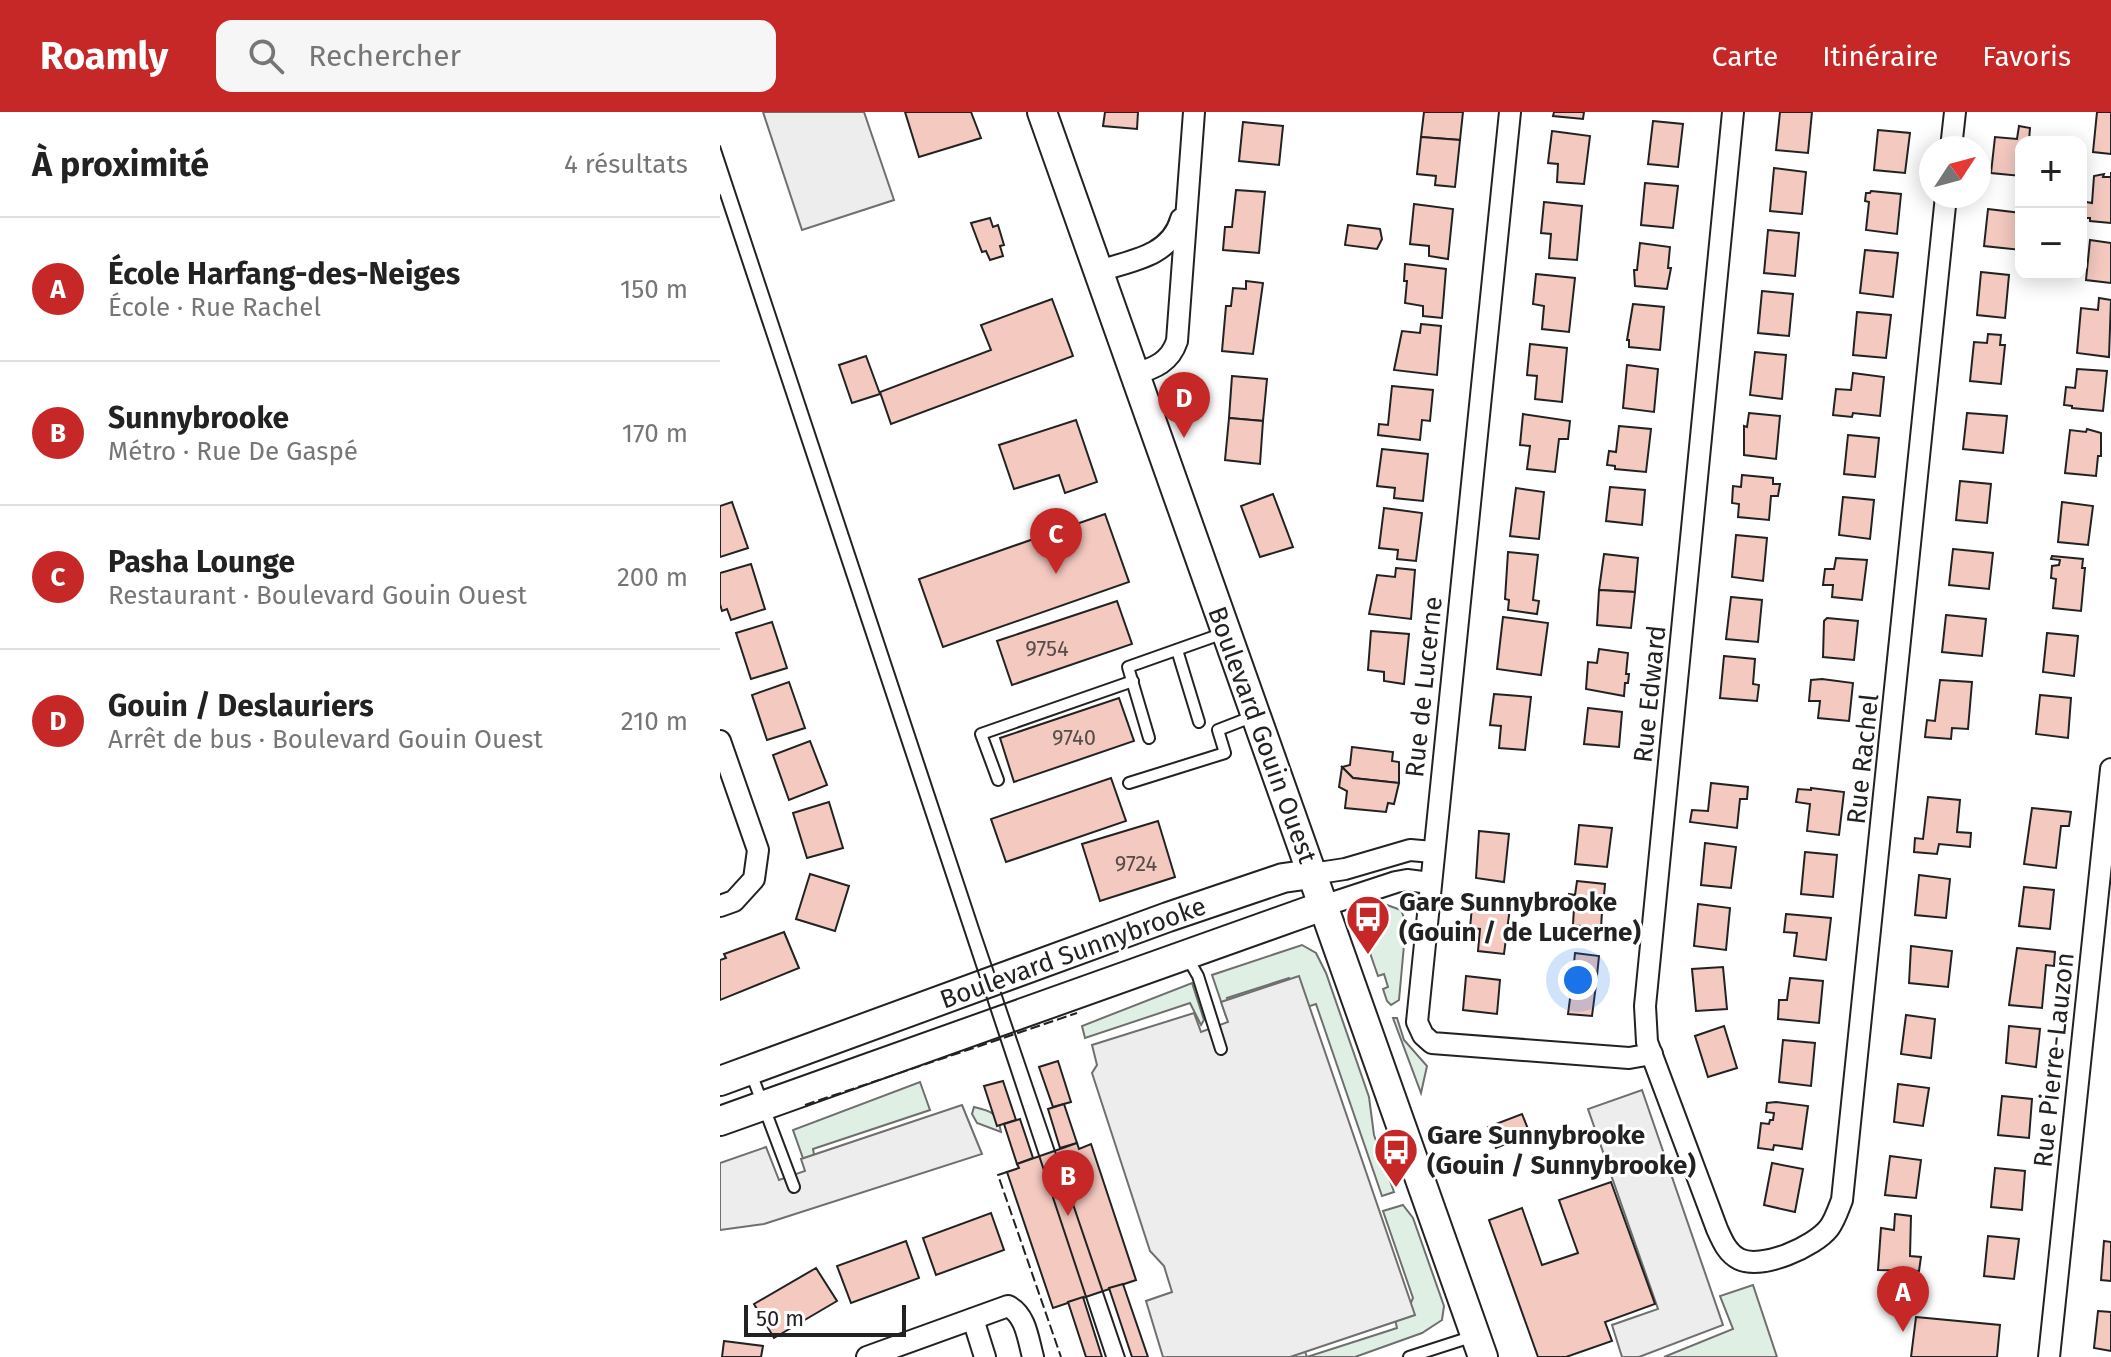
<!DOCTYPE html>
<html lang="fr">
<meta charset="utf-8">
<style>
:root{--surface:#fff;--page:#f6f6f6;--text:#222;--muted:#767676;--line:#e0e0e0;--accent:#c62828}
body{margin:0;font-family:"Fira Sans",sans-serif;background:var(--page);color:var(--text)}
.controls{position:absolute;right:24px;top:24px;display:grid;overflow:hidden;border-radius:16px;box-shadow:0 4px 20px #0003}
.controls button{width:72px;height:72px;display:grid;place-items:center;padding:0;border:0;border-bottom:2px solid var(--line);background:var(--surface);color:var(--text);font:40px sans-serif}
.compass{position:absolute;left:1199px;top:24px;width:72px;height:72px;border-radius:50%;background:var(--surface);box-shadow:0 4px 20px #0003;rotate:54deg}
.scale{position:absolute;left:24px;bottom:20px;width:162px;box-sizing:border-box;padding-left:8px;border:4px solid #222;border-top:0;font-size:22px;line-height:28px;white-space:nowrap;color:#222;-webkit-text-stroke:6px #fff;paint-order:stroke}
.you{position:absolute;left:858px;top:868px;width:28px;height:28px;margin:-20px;border:6px solid #fff;border-radius:50%;background:#1a73e8;box-shadow:0 0 0 12px #1a73e833}
.badge{display:grid;place-items:center;width:52px;height:52px;border-radius:50%;background:var(--accent);color:#fff;font-size:26px;font-weight:700}
.pin{position:absolute;translate:-50% -66px;filter:drop-shadow(0 2px 4px #0008)}
.pin::after{content:'';position:absolute;top:42px;width:28px;height:24px;background:inherit;clip-path:polygon(0 0,100% 0,50% 100%)}
.list{margin:0;padding:0;list-style:none}
h2{display:flex;justify-content:space-between;align-items:center;height:104px;margin:0;padding:0 32px;font-size:34px}
h2 small{font-size:26px;font-weight:400;color:var(--muted)}
.list li{display:grid;grid-template-columns:52px 1fr auto;gap:24px;align-items:center;box-sizing:border-box;height:144px;padding:0 32px;border-top:2px solid var(--line)}
.list b{display:block;font-size:30px;white-space:nowrap}
.list p{margin:0;font-size:26px;white-space:nowrap;color:var(--muted)}
.list em{font-size:26px;font-style:normal;color:var(--muted)}
.icon{flex:none;width:44px;height:44px;fill:none;stroke:currentColor;stroke-width:2;stroke-linecap:round;stroke-linejoin:round}
.map{position:relative;flex:none;width:1391px;height:1245px;overflow:hidden}
header{display:flex;align-items:center;gap:48px;box-sizing:border-box;height:112px;padding:0 40px;background:var(--accent);color:#fff}
header strong{font-size:38px}
nav{display:flex;gap:44px;margin-inline-start:auto;font-size:28px}
.search{width:560px;height:72px;background:var(--page);display:flex;align-items:center;gap:20px;box-sizing:border-box;padding:0 28px;border-radius:16px;color:var(--muted);font-size:30px}
main{display:flex}
aside{flex:1;background:var(--surface)}
.map>svg:first-child{display:block}
</style>
<header>
<strong>Roamly</strong>
<div class="search"><svg class="icon" aria-label="search" viewBox="0 0 24 24"><circle cx="10" cy="10" r="6"/><path d="M15 15l6 6"/></svg>Rechercher</div>
<nav><a>Carte</a><a>Itinéraire</a><a>Favoris</a></nav>
</header>
<main>
<aside>
<h2>À proximité<small>4 résultats</small></h2>
<ul class="list">
<li><span class="badge">A</span><div><b>École Harfang-des-Neiges</b><p>École · Rue Rachel</p></div><em>150 m</em></li>
<li><span class="badge">B</span><div><b>Sunnybrooke</b><p>Métro · Rue De Gaspé</p></div><em>170 m</em></li>
<li><span class="badge">C</span><div><b>Pasha Lounge</b><p>Restaurant · Boulevard Gouin Ouest</p></div><em>200 m</em></li>
<li><span class="badge">D</span><div><b>Gouin / Deslauriers</b><p>Arrêt de bus · Boulevard Gouin Ouest</p></div><em>210 m</em></li>
</ul>
</aside>
<div class="map">
<svg width="1391" height="1245" viewBox="0 0 1391 1245">
<rect width="100%" height="100%" fill="#fff"/>
<!-- green -->
<g fill="#e0efe3" stroke="#6f6f6f" stroke-width="2">
<path d="M667,793L681,798L686,811L679,888L671,893L667,889L663,877L668,875L664,862L658,864L642,818L647,802Z"/>
<path d="M582,833L596,841L606,861L649,985L654,1023L674,1080L662,1084L596,892L587,895L577,888L569,866L507,886L512,901L506,904L492,863Z"/>
<path d="M472,871L484,908L481,913L470,891L365,926L362,914Z"/>
<path d="M673,906H677L684,928L707,954L701,981Z"/>
<path d="M200,970L210,998L93,1037L95,1048L85,1052L73,1018Z"/>
<path d="M254,995C272,999 278,1001 281,1020L257,1011L252,1002Z"/>
<path d="M683,1093L693,1106L724,1194L722,1208L702,1221L635,1245H559L582,1231L587,1245L677,1216L673,1198L690,1193L693,1186L663,1099Z"/>
<path d="M1033,1173L1057,1245H944L1013,1217L1000,1184Z"/>
</g>
<!-- parking -->
<g fill="#ededed" stroke="#6f6f6f" stroke-width="2">
<path d="M43,0H144L174,88L82,118Z"/>
<path d="M579,864L695,1203L570,1245H443L426,1189L452,1180L444,1154L430,1139L372,961L377,953L372,933L474,901L481,920L508,910L501,890Z"/>
<path d="M922,978L1003,1213L919,1245H902L892,1213L938,1197L868,997Z"/>
<path d="M242,993L262,1042L44,1112L0,1118V1051L46,1035L59,1068L85,1059L81,1047Z"/>
</g>
<!-- building -->
<g fill="#f3c9c0" stroke="#222" stroke-width="2">
<path d="M185,0H251L261,26L199,45Z"/>
<path d="M385,0H418L417,17L383,14Z"/>
<path d="M704,0H743L740,28L701,25Z"/>
<path d="M834,0H864L863,7L833,4Z"/>
<path d="M1060,0H1092L1088,41L1056,38Z"/>
<path d="M1377,0H1391V42L1373,40Z"/>
<path d="M933,9L963,12L958,55L928,52Z"/>
<path d="M523,10L563,14L559,53L519,49Z"/>
<path d="M1299,14L1310,16L1309,29H1315L1301,30V64L1271,61L1275,25L1297,27Z"/>
<path d="M1158,18L1190,21L1185,61L1154,58Z"/>
<path d="M832,19L870,24L864,72L837,70L838,52L828,51Z"/>
<path d="M701,25L740,28L735,75L715,73L716,64L697,62Z"/>
<path d="M1054,56L1086,60L1082,102L1050,99Z"/>
<path d="M1391,60V111L1370,109V106H1364L1366,90L1372,91L1374,64L1384,62L1383,65H1391Z"/>
<path d="M925,71L958,74L953,116L921,113Z"/>
<path d="M516,78L545,80L539,141L503,138L505,115H512Z"/>
<path d="M1151,79L1181,82L1177,122L1146,118L1149,90L1145,89L1146,81H1150Z"/>
<path d="M824,90L862,94L857,148L829,146L831,122L821,121Z"/>
<path d="M694,92L733,97L728,147L709,144V134L690,132Z"/>
<path d="M1268,97L1301,101V138L1264,134Z"/>
<path d="M270,106L273,115L278,113L284,133L280,134L283,144L270,148L266,139L262,140L251,111Z"/>
<path d="M628,113L660,117L662,127L657,137L625,133Z"/>
<path d="M1048,118L1079,121L1075,164L1044,161Z"/>
<path d="M1370,128L1391,131V171L1366,168Z"/>
<path d="M920,131L950,135L948,156H951L947,177L915,174L914,158H917Z"/>
<path d="M1145,138L1178,141L1173,185L1140,181Z"/>
<path d="M685,152L726,157L722,206L703,204V194L685,191L687,169H684Z"/>
<path d="M1261,160L1289,163L1285,206L1257,203Z"/>
<path d="M816,162L855,166L849,220L822,217L824,194L813,192Z"/>
<path d="M526,169L543,171L533,242L502,239L506,194H511L513,176L526,177Z"/>
<path d="M1042,179L1073,182L1069,224L1038,221Z"/>
<path d="M1379,186L1391,188L1389,245L1357,241L1361,196L1378,198Z"/>
<path d="M332,187L353,244L171,312L160,280L271,238L261,213Z"/>
<path d="M913,192L944,195L940,238L909,235V228H907Z"/>
<path d="M1137,200L1171,203L1166,246L1133,243Z"/>
<path d="M701,212L721,214L717,263L674,258L682,219L700,221Z"/>
<path d="M1268,222L1281,223L1280,233H1285L1281,272L1250,269L1254,230L1267,231Z"/>
<path d="M810,232L847,236L842,290L815,287L817,264L807,263Z"/>
<path d="M1035,240L1066,243L1062,287L1030,283Z"/>
<path d="M146,244L160,282L132,291L119,253Z"/>
<path d="M907,253L938,257L934,300L903,296Z"/>
<path d="M1357,257L1387,259L1383,299L1352,296V294L1344,293L1346,275L1355,276Z"/>
<path d="M1133,261L1164,265L1160,304L1133,301L1132,305L1113,303L1116,277L1131,278Z"/>
<path d="M512,264L547,267L543,309L509,306Z"/>
<path d="M672,274L713,278L710,309L702,308L700,328L658,323L659,312L668,313Z"/>
<path d="M1029,301L1060,304L1056,347L1024,343V314L1027,315Z"/>
<path d="M1247,301L1287,304L1283,341L1243,337Z"/>
<path d="M803,302L850,309L848,327H839L835,360L807,357L810,334L800,333Z"/>
<path d="M509,306L543,309L540,352L505,348Z"/>
<path d="M356,308L377,370L345,381L339,363L294,377L279,333Z"/>
<path d="M899,314L931,317L926,360L895,357V354L887,353L889,339L896,340Z"/>
<path d="M1367,317L1381,321V344H1378L1376,364L1345,361L1350,318L1366,320Z"/>
<path d="M1128,323L1159,326L1155,365L1124,362Z"/>
<path d="M662,337L708,342L703,389L674,386L675,376L657,374Z"/>
<path d="M1022,363L1053,366V372H1060L1058,384H1051L1049,408L1018,405L1019,392L1012,391L1013,374L1021,375Z"/>
<path d="M1240,369L1271,372L1267,411L1236,408Z"/>
<path d="M890,375L925,378L922,413L886,409Z"/>
<path d="M796,376L824,380L819,427L790,424Z"/>
<path d="M553,382L573,435L540,445L521,394Z"/>
<path d="M1123,385L1154,388L1150,427L1119,423Z"/>
<path d="M12,390L28,436L0,445V394Z"/>
<path d="M1342,390L1373,394L1368,433L1338,430Z"/>
<path d="M664,396L702,401L696,449L677,447L678,438L659,436Z"/>
<path d="M385,402L409,470L223,535L199,467Z"/>
<path d="M1016,423L1047,426L1043,469L1012,465Z"/>
<path d="M1233,437L1273,441L1269,477L1229,473Z"/>
<path d="M788,440L818,443L813,488L819,489L817,502L788,498L789,488L785,487Z"/>
<path d="M884,442L918,446L915,480L879,478Z"/>
<path d="M1332,444L1363,447L1362,456H1365L1361,499L1333,496L1336,467L1331,466L1332,454L1339,453L1340,448L1331,447Z"/>
<path d="M1116,446L1147,448L1142,488L1112,485L1113,473H1103L1105,457H1114Z"/>
<path d="M31,452L45,497L11,508L7,497L2,499L0,492V461Z"/>
<path d="M676,456L695,458L691,507L649,502L657,463L675,465Z"/>
<path d="M879,478L915,480L911,516L877,513Z"/>
<path d="M1011,485L1042,488L1038,530L1006,527Z"/>
<path d="M397,489L412,532L292,573L277,529Z"/>
<path d="M1226,503L1266,507L1262,544L1222,540Z"/>
<path d="M783,505L828,511L821,563L777,557Z"/>
<path d="M1107,506L1138,509L1134,548L1103,545L1104,509Z"/>
<path d="M52,510L67,556L31,567L16,521Z"/>
<path d="M651,519L689,522L684,572L664,569V560L648,558Z"/>
<path d="M1327,521L1358,524L1354,564L1323,560Z"/>
<path d="M879,537L908,541L906,562H909L908,571H905L904,584L866,577L868,550L877,551Z"/>
<path d="M1004,544L1035,547L1033,572L1039,573L1037,589L1000,586Z"/>
<path d="M1102,567L1133,571L1129,609L1098,606L1100,589H1089L1091,568Z"/>
<path d="M1220,568L1252,570L1248,617L1232,616L1231,627L1205,625L1207,608L1215,609Z"/>
<path d="M69,570L85,616L47,628L32,583Z"/>
<path d="M774,582L811,585L805,638L779,636L781,614L770,613Z"/>
<path d="M1320,583L1351,586L1348,626L1316,622Z"/>
<path d="M399,586L414,629L294,670L280,626Z"/>
<path d="M868,596L902,600L899,635L864,632Z"/>
<path d="M90,629L107,673L69,688L53,643Z"/>
<path d="M632,635L673,640L672,649L679,650V671L633,666L622,655L630,653Z"/>
<path d="M622,655L633,666L679,671L674,692L668,691L666,700L625,696L627,679L619,675Z"/>
<path d="M391,666L406,709L286,750L271,707Z"/>
<path d="M991,671L1028,675L1027,687H1020L1017,716L970,710L972,698L988,699Z"/>
<path d="M1091,676L1124,680L1119,723L1087,719L1090,692L1076,690L1078,677L1091,678Z"/>
<path d="M1208,685L1240,688L1237,720L1251,721L1250,735L1219,732L1217,742L1194,740L1195,726L1203,727Z"/>
<path d="M109,690L123,736L87,746L73,701Z"/>
<path d="M1312,696L1351,700L1349,714H1341L1336,756L1304,752Z"/>
<path d="M438,709L455,765L380,789L362,732Z"/>
<path d="M859,713L892,716L887,755L855,752Z"/>
<path d="M759,719L789,722L784,770L756,766Z"/>
<path d="M985,731L1016,735L1011,776L981,773Z"/>
<path d="M1085,740L1117,743L1113,785L1081,782Z"/>
<path d="M90,762L129,774L115,819L76,807Z"/>
<path d="M1199,763L1230,767L1226,806L1195,803Z"/>
<path d="M857,769L885,772L884,784L892,785L890,800L882,799L881,817L853,813L854,795L848,794L849,782L855,783Z"/>
<path d="M1304,775L1334,778L1330,817L1299,814Z"/>
<path d="M753,784L791,788L784,842L758,839L760,817L750,816Z"/>
<path d="M978,792L1010,796L1006,838L974,834Z"/>
<path d="M1066,802L1111,806L1106,848L1074,844L1077,821L1064,820Z"/>
<path d="M64,820L79,856L0,888V848L6,846L4,842Z"/>
<path d="M1191,834L1232,839L1228,875L1189,871Z"/>
<path d="M1297,836L1335,840L1334,854L1326,853L1322,896L1289,893Z"/>
<path d="M855,841L879,844L876,873L852,871Z"/>
<path d="M1003,855L1007,897L976,899L972,857Z"/>
<path d="M746,864L780,868L777,902L743,898Z"/>
<path d="M1070,866L1103,869L1099,911L1058,907L1059,888H1067Z"/>
<path d="M852,871L876,873L872,904L848,902Z"/>
<path d="M1186,903L1215,907L1211,946L1181,942Z"/>
<path d="M1004,914L1017,956L988,965L975,924Z"/>
<path d="M1289,914L1320,917L1316,955L1286,951Z"/>
<path d="M1063,928L1095,931L1091,974L1059,970Z"/>
<path d="M338,949L351,990L333,995L319,955Z"/>
<path d="M283,969L296,1008L277,1014L264,974Z"/>
<path d="M1178,972L1209,976L1203,1014L1174,1010Z"/>
<path d="M1282,984L1312,987L1309,1026L1278,1023Z"/>
<path d="M1056,990L1088,994L1082,1037L1054,1033L1053,1038L1038,1036L1041,1011L1049,1012L1050,1008H1053L1054,1001L1046,1000L1047,991Z"/>
<path d="M344,992L357,1031L340,1036L328,997Z"/>
<path d="M802,1002L810,1022L776,1036L768,1015Z"/>
<path d="M300,1007L313,1046L297,1052L284,1012Z"/>
<path d="M357,1031L359,1037L371,1032L416,1168L333,1196L287,1060L299,1056L297,1052Z"/>
<path d="M1170,1044L1201,1048L1196,1086L1165,1083Z"/>
<path d="M1052,1051L1083,1057L1075,1100L1044,1093Z"/>
<path d="M1275,1056L1305,1059L1302,1098L1271,1095Z"/>
<path d="M891,1070L935,1192L885,1210L892,1229L846,1245H818L769,1108L802,1096L822,1153L858,1141L839,1088Z"/>
<path d="M271,1101L284,1138L216,1163L203,1126Z"/>
<path d="M1175,1102L1191,1104L1190,1144L1201,1145L1199,1159L1158,1158L1161,1116L1174,1118Z"/>
<path d="M1268,1124L1299,1127L1294,1167L1264,1164Z"/>
<path d="M186,1129L199,1166L131,1191L117,1154Z"/>
<path d="M1384,1129L1391,1130V1169L1381,1168Z"/>
<path d="M96,1156L117,1189L54,1226L34,1192Z"/>
<path d="M403,1172L428,1245H412L389,1176Z"/>
<path d="M363,1185L382,1245H366L348,1190Z"/>
<path d="M1378,1199L1391,1200V1239L1374,1236Z"/>
<path d="M1196,1205L1280,1213L1277,1245H1191Z"/>
<path d="M4,1229L43,1234L41,1245H2Z"/>
</g>
<g fill="none" stroke-linecap="round" stroke-linejoin="round">
<!-- lane casing -->
<g stroke="#222" stroke-width="14">
<g id="lane">
<path d="M457,538L479,610"/>
<path d="M429,626L408,555L504,521"/>
<path d="M278,668L261,622L413,569"/>
<path d="M409,671L505,641L498,618L534,604"/>
<path d="M467,845L478,864L501,937"/>
<path d="M31,961L74,1075"/>
<path d="M689,1245L754,1224"/>
</g>
</g>
<!-- street casing -->
<g stroke="#222" stroke-width="24">
<g id="street">
<path d="M790,0L697,910L703,923L712,931L909,946L932,942"/>
<path d="M1013,0L925,894L927,930L997,1117C1002,1128 1007,1141 1019,1147C1042,1158 1094,1135 1109,1116C1115,1108 1118,1098 1122,1088L1226,84"/>
<path d="M1231,36L1235,0"/>
<path d="M378,159C411,149 451,144 461,107"/>
<path d="M415,262C435,256 450,250 457,229L474,0"/>
<path d="M0,629L38,738L34,767L14,789L0,794"/>
<path d="M592,762L625,757L690,738L713,740"/>
<path d="M603,794L676,770L687,768L710,771"/>
<path d="M253,1207L265,1245"/>
<path d="M147,1245L288,1194C306,1203 308,1227 313,1245"/>
<path d="M1329,1245L1391,657"/>
</g>
</g>
<!-- secondary casing -->
<g stroke="#222" stroke-width="32">
<g id="secondary">
<path d="M322,0L763,1245"/>
<path d="M0,969L448,805L563,766L592,762"/>
<path d="M0,1009L603,794"/>
</g>
</g>
<!-- lane -->
<use href="#lane" stroke="#fff" stroke-width="10"/>
<!-- street -->
<use href="#street" stroke="#fff" stroke-width="20"/>
<!-- secondary -->
<use href="#secondary" stroke="#fff" stroke-width="28"/>
<!-- tram -->
<g stroke="#222" stroke-width="2">
<path d="M0,34L260,819L405,1245"/>
<path d="M0,83L386,1245"/>
</g>
<!-- fence -->
<g stroke="#222" stroke-width="2" stroke-dasharray="10 4" stroke-linecap="butt">
<path d="M85,993L357,901"/>
<path d="M287,1060L278,1063L341,1245"/>
</g>
</g>
<!-- icons -->
<defs>
<g id="bus-pin" transform="scale(2.3)"><path d="M0 17L-7.5 6A9.5 9.5 0 1 1 7.5 6Z" fill="#c62828" stroke="#fff"/><path d="M-5-6H5V4H4V6H2V4H-2V6H-4V4H-5ZM-3.5-4V0h7V-4ZM-3.5 1.2v1.5H-2V1.2ZM2 1.2v1.5H3.5V1.2Z" fill="#fff"/></g>
</defs>
<g fill-rule="evenodd">
<use href="#bus-pin" x="648" y="805"/>
<use href="#bus-pin" x="676" y="1038"/>
</g>
<g text-anchor="middle" dominant-baseline="central" stroke-width="6" stroke-linejoin="round" paint-order="stroke">
<!-- number labels -->
<g font-size="22" fill="#564c4a">
<text x="327" y="536">9754</text>
<text x="354" y="625">9740</text>
<text x="416" y="751">9724</text>
</g>
<!-- street labels -->
<g font-size="26" fill="#222" stroke="#fff">
<text transform="translate(704 575) rotate(-84)">Rue de Lucerne</text>
<text transform="translate(930 582) rotate(-84)">Rue Edward</text>
<text transform="translate(542 623) rotate(70)">Boulevard Gouin Ouest</text>
<text transform="translate(1143 647) rotate(-84)">Rue Rachel</text>
<text transform="translate(353 841) rotate(-20)">Boulevard Sunnybrooke</text>
<text transform="translate(1334 948) rotate(-84)">Rue Pierre-Lauzon</text>
</g>
<!-- poi labels -->
<g font-size="26" font-weight="bold" fill="#222" stroke="#fff" text-anchor="start">
<text x="679" y="790">Gare Sunnybrooke<tspan x="679" dy="30">(Gouin / de Lucerne)</tspan></text>
<text x="707" y="1023">Gare Sunnybrooke<tspan x="707" dy="30">(Gouin / Sunnybrooke)</tspan></text>
</g>
</g>
</svg>
<div class="controls">
<button>+</button>
<button>−</button>
</div>
<svg class="compass" viewBox="-18 -18 36 36"><path d="M0-13l5 13h-10z" fill="#e53935"/><path d="M0 13l5-13h-10z" fill="#767676"/></svg>
<div class="scale">50 m</div>
<div class="you"></div>
<div class="pin badge" style="left:1183px;top:1220px">A</div>
<div class="pin badge" style="left:348px;top:1104px">B</div>
<div class="pin badge" style="left:336px;top:462px">C</div>
<div class="pin badge" style="left:464px;top:326px">D</div>
</div>
</main>
